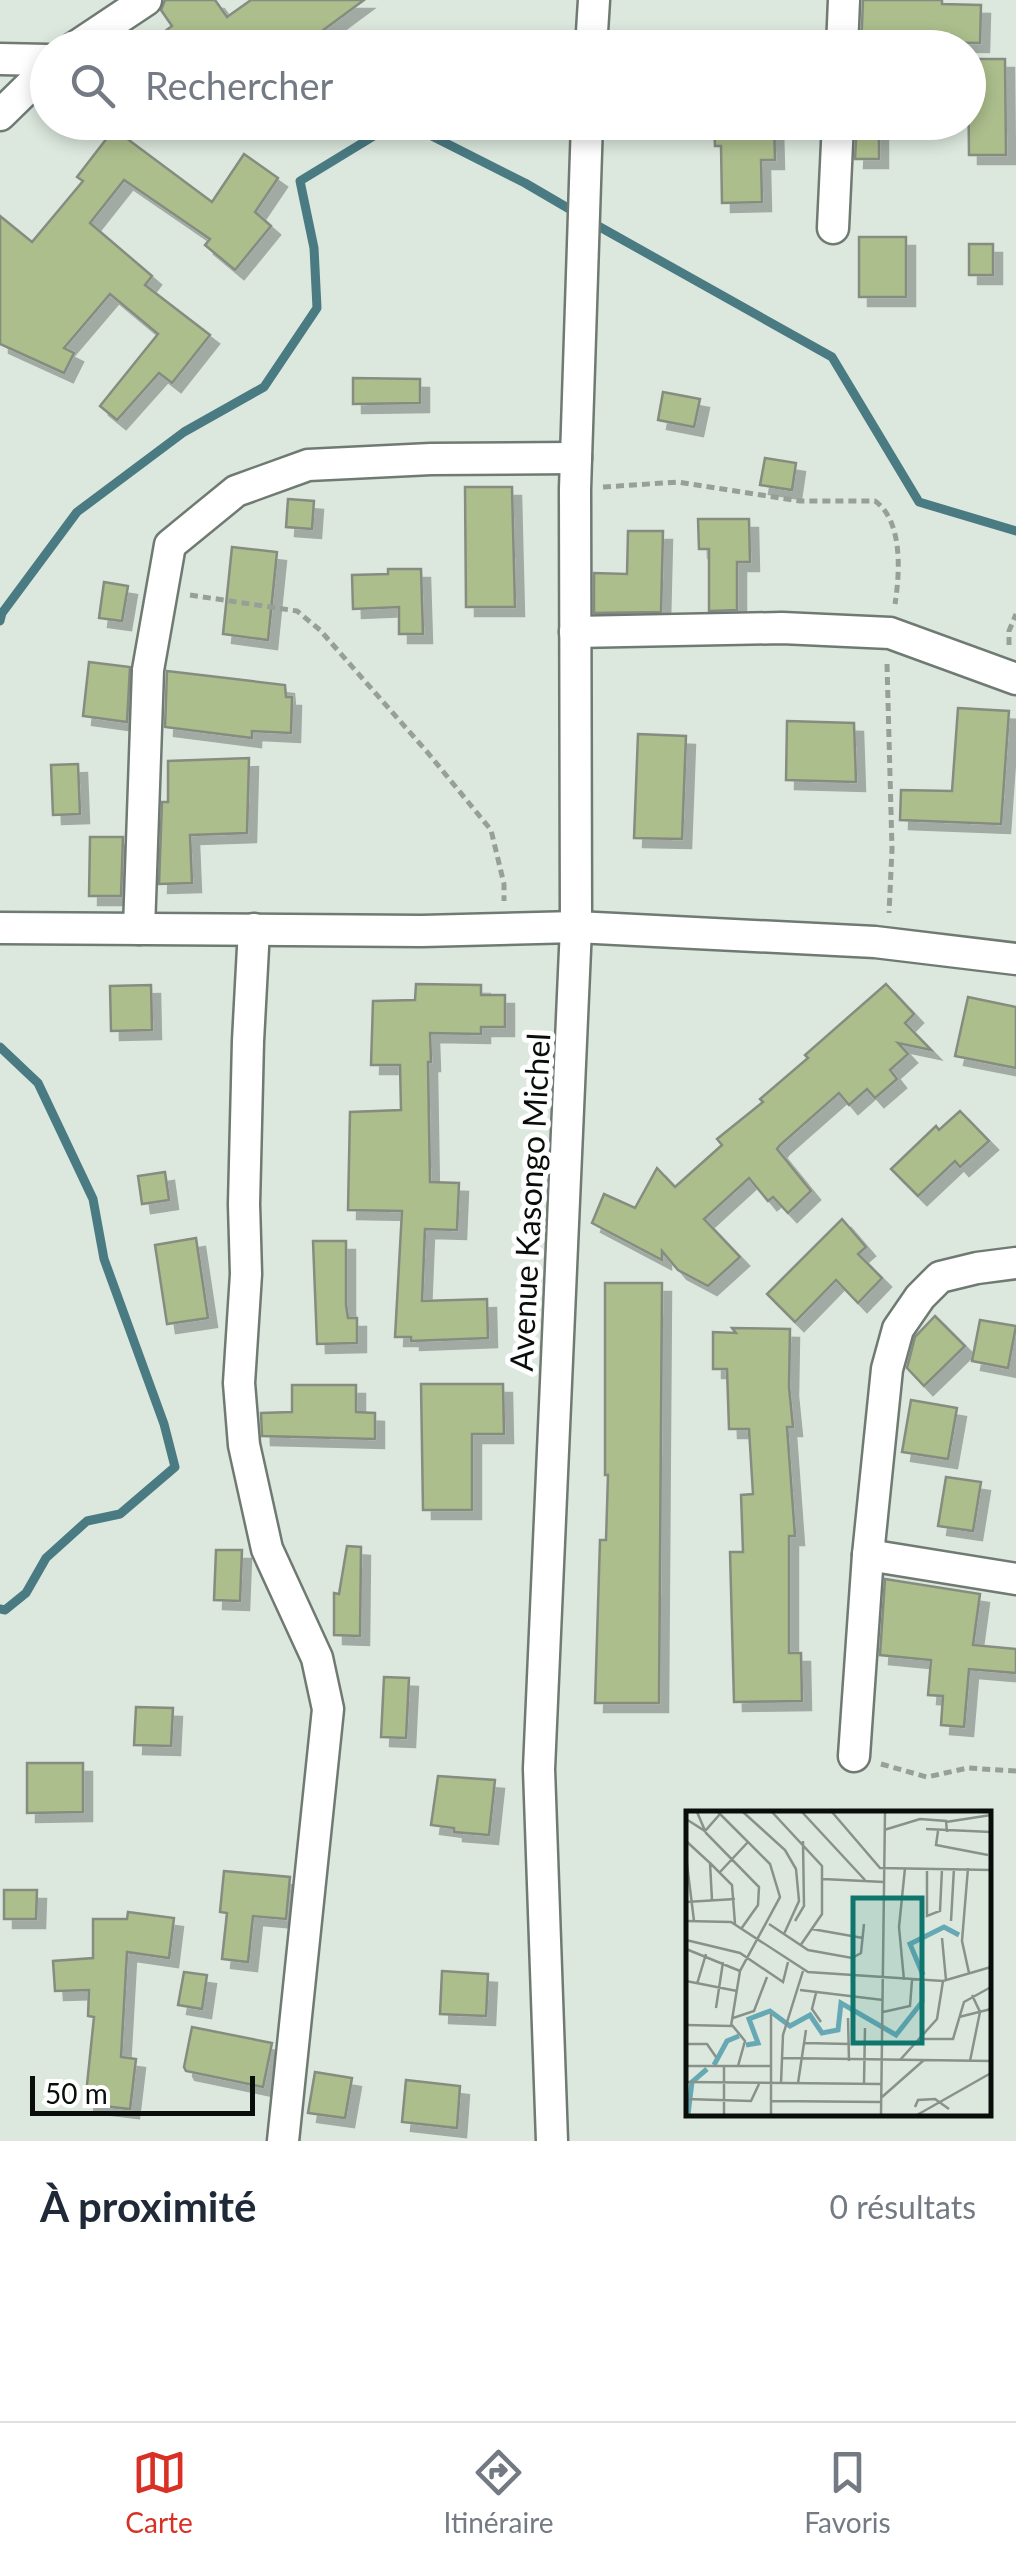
<!DOCTYPE html>
<html lang="fr">
<meta charset="utf-8">
<style>
:root{--surface:#fff;--page:#f6f6f7;--text:#1f2937;--muted:#747a83;--line:#e0e1e3;--accent:#d93025}
body{margin:0;font-family:Lato,sans-serif;background:var(--page);color:var(--text)}
.scale{position:absolute;left:30px;bottom:25px;width:225px;box-sizing:border-box;padding-left:10px;border:5px solid #0a0e0b;border-top:0;font-size:28px;line-height:35px;white-space:nowrap;color:#0a0e0b;-webkit-text-stroke:8px #fff;paint-order:stroke}
.list{margin:0;padding:0;list-style:none}
h2{display:flex;justify-content:space-between;align-items:center;height:130px;margin:0;padding:0 40px;font-size:42px}
h2 small{font-size:32px;font-weight:400;color:var(--muted)}
.icon{flex:none;width:55px;height:55px;fill:none;stroke:currentColor;stroke-width:2;stroke-linecap:round;stroke-linejoin:round}
.map{position:relative;flex:none;width:1016px;height:2141px;overflow:hidden}
.search{position:absolute;background:var(--surface);box-shadow:0 5px 15px #0003;left:30px;right:30px;top:30px;height:110px;display:flex;align-items:center;gap:25px;box-sizing:border-box;padding:0 35px;border-radius:55px;color:var(--muted);font-size:38px}
.sheet{height:280px;background:var(--surface)}
nav{display:flex;justify-content:space-around;align-items:center;box-sizing:border-box;height:140px;border-top:2px solid var(--line);background:var(--surface);font-size:28px;color:var(--muted)}
nav a{display:grid;justify-items:center;gap:5px}
nav .on{color:var(--accent)}
.map>svg:first-child{display:block}
</style>
<div class="map">
<svg width="1016" height="2141" viewBox="0 0 1016 2141">
<defs>
<filter id="shadow"><feDropShadow dx="9" dy="9" stdDeviation="0" flood-color="#0004"/></filter>
</defs>
<rect width="100%" height="100%" fill="#dce8de"/>
<g fill="none" stroke-linecap="round" stroke-linejoin="round">
<!-- stream -->
<g stroke="#4a7a82" stroke-width="9">
<path d="M591,222L832,357L919,502L1016,531"/>
<path d="M0,621L2,613L77,512L184,432L264,387L317,308L314,248L300,181L382,131L418,129L525,183L578,214"/>
<path d="M0,1047L38,1083L93,1199L104,1259L164,1424L175,1467L120,1514L87,1521L46,1558L26,1593L5,1610L0,1609"/>
</g>
</g>
<!-- building -->
<g fill="#acbe8c" stroke="#878c80" stroke-width="2.5" filter="url(#shadow)">
<path d="M165,0H215L227,17L251,0H364L318,34L330,48H142L172,26L161,10Z"/>
<path d="M863,0H942V4L981,5L980,43L903,42V46L861,47Z"/>
<path d="M968,59H1005L1006,155H969Z"/>
<path d="M714,122H774L775,160H761L762,202L722,203L721,146H715Z"/>
<path d="M857,122H879V159H855Z"/>
<path d="M114,129L212,202L244,154L278,178L255,212L271,226L235,270L205,245L210,239L124,180L90,223L152,276L145,285L210,335L172,383L159,373L117,420L100,406L158,334L110,294L64,348L74,353L64,373L0,344V216L32,242L83,181L77,177Z"/>
<rect x="859" y="237" width="47" height="60"/>
<rect x="969" y="244" width="24" height="31"/>
<path d="M353,378L420,379V403L353,404Z"/>
<path d="M663,392L700,399L694,427L658,420Z"/>
<path d="M765,458L796,463L792,490L760,485Z"/>
<path d="M465,487H512L515,607H466Z"/>
<path d="M288,499L314,501L312,529L286,527Z"/>
<path d="M698,519H749L750,562H737V610L709,611V549H699Z"/>
<path d="M628,531H663L661,612L594,613V573L627,574Z"/>
<path d="M232,547L277,552L268,640L223,634Z"/>
<path d="M388,569H421L423,634H399V607L353,609L352,575L388,574Z"/>
<path d="M104,582L128,586L122,621L99,618Z"/>
<path d="M89,662L130,667L127,722L83,716Z"/>
<path d="M167,671L285,685L286,697H292L291,733L252,731V738L165,727Z"/>
<path d="M958,708L1009,711L1001,824L900,820L901,790L952,791Z"/>
<path d="M787,721L854,723L856,782L786,780Z"/>
<path d="M638,734L686,736L682,839L634,838Z"/>
<path d="M249,758L247,833L190,835L192,883L159,884L162,802H168V761Z"/>
<path d="M78,764L80,814L53,815L51,765Z"/>
<path d="M90,837H123L121,896H89Z"/>
<path d="M416,984L481,985V995H505V1027H481V1034L430,1033L431,1062H428L430,1182L459,1183L457,1230L425,1229L422,1301L487,1299L488,1338L411,1341V1337H395L402,1211L348,1210L350,1112L401,1110L400,1065H371L373,1001L415,1000Z"/>
<path d="M886,984L914,1014L905,1023L931,1050L898,1043L908,1054L890,1070L897,1079L875,1098L867,1089L849,1105L839,1093L780,1145L777,1149L811,1191L788,1213L773,1197L768,1201L749,1178L704,1219L740,1257L708,1286L678,1270L662,1251V1260L592,1223L604,1194L635,1208L657,1168L675,1187L722,1145L717,1139L763,1102L760,1099L808,1058L805,1055Z"/>
<path d="M151,985L152,1030L111,1031L110,986Z"/>
<path d="M968,997L1016,1007V1068L955,1056Z"/>
<path d="M960,1111L989,1141L960,1167L955,1161L918,1196L891,1169L936,1126L939,1130Z"/>
<path d="M165,1172L169,1200L142,1204L138,1176Z"/>
<path d="M842,1219L866,1247L858,1254L882,1278L858,1303L836,1280L795,1322L767,1294Z"/>
<path d="M196,1238L208,1318L167,1324L155,1245Z"/>
<path d="M313,1241H346V1305L348,1318H357V1343L317,1344Z"/>
<path d="M605,1283H662L659,1703H595L600,1540H606L608,1475H605Z"/>
<path d="M935,1316L965,1346L924,1386L907,1368L915,1337Z"/>
<path d="M980,1320L1016,1326L1008,1368L972,1361Z"/>
<path d="M732,1328L790,1329L789,1387L793,1427H787L795,1536H789V1653H801L802,1701L734,1702L730,1552H743L741,1495L753,1494L749,1429H729L727,1369H713V1332L736,1333Z"/>
<path d="M421,1384H503L504,1434H472V1510H423Z"/>
<path d="M292,1385H356V1412L375,1413V1439L262,1436L261,1413L292,1412Z"/>
<path d="M911,1400L957,1408L948,1459L902,1452Z"/>
<path d="M946,1477L981,1482L973,1531L938,1526Z"/>
<path d="M347,1546L361,1547L360,1636L334,1635V1593L339,1594Z"/>
<path d="M216,1550H242L240,1601L214,1600Z"/>
<path d="M885,1579L980,1594L973,1645L1016,1649V1673L969,1669L964,1727L941,1725L943,1696L928,1695L931,1660L880,1655Z"/>
<path d="M384,1677L409,1678L406,1738L381,1737Z"/>
<path d="M136,1707L173,1708L171,1746L134,1745Z"/>
<path d="M27,1763H83V1812L27,1813Z"/>
<path d="M438,1776L495,1780L489,1835L454,1832V1828L431,1825Z"/>
<path d="M224,1871L290,1877L286,1919L253,1916L248,1962L222,1959L227,1913L220,1912Z"/>
<path d="M4,1890H37L36,1919H4Z"/>
<path d="M128,1912L174,1918L169,1958L127,1952L121,2057L136,2059L130,2109L85,2104L94,2017L88,2016L89,1990L55,1991L53,1961L93,1958V1919H127Z"/>
<path d="M442,1971L488,1974L486,2016L440,2014Z"/>
<path d="M184,1972L207,1975L202,2009L178,2005Z"/>
<path d="M192,2027L272,2043L263,2087L186,2071L184,2067Z"/>
<path d="M315,2072L352,2078L345,2118L308,2113Z"/>
<path d="M406,2080L460,2086L457,2128L402,2122Z"/>
</g>
<g fill="none" stroke-linecap="round" stroke-linejoin="round">
<!-- minor casing -->
<g stroke="#6f7a72" stroke-width="35">
<g id="minor">
<path d="M74,48L146,0"/>
<path d="M591,48L594,0"/>
<path d="M842,48L844,0"/>
<path d="M0,59L48,60"/>
<path d="M0,115L48,68"/>
<path d="M833,228L838,122"/>
<path d="M575,632L782,628L890,633L1016,679"/>
<path d="M0,928L422,931L576,927L875,942L1016,959"/>
<path d="M139,929L148,670L170,545L236,491L308,465L431,459L576,458"/>
<path d="M254,929L248,1041L244,1204L246,1274L239,1383L244,1445L267,1549L317,1658L328,1709L283,2141"/>
<path d="M868,1555L1016,1579"/>
<path d="M854,1756L868,1555L887,1369L898,1329L920,1297L940,1277L977,1268L1016,1263"/>
<path d="M552,2141L539,1769L576,927L575,489L587,122"/>
</g>
</g>
<!-- path -->
<g stroke="#97a098" stroke-width="5" stroke-dasharray="8 5" stroke-linecap="butt">
<path d="M603,487L678,482L800,501H875C903,521 900,572 895,604"/>
<path d="M190,595L297,611L320,630L428,753L491,830L504,884V901"/>
<path d="M1009,645V631L1016,614"/>
<path d="M887,664L892,849L889,913"/>
<path d="M881,1764L927,1777L968,1768L1016,1771"/>
</g>
<!-- minor -->
<use href="#minor" stroke="#fff" stroke-width="30"/>
</g>
<g text-anchor="middle" dominant-baseline="central" stroke-width="10" stroke-linejoin="round" paint-order="stroke">
<!-- street labels -->
<g font-size="32" fill="#0a0e0b" stroke="#fff">
<text transform="translate(529 1202) rotate(-87)">Avenue Kasongo Michel</text>
</g>
</g>
<!-- overview -->
<g transform="translate(686 1811)">
<rect width="305" height="305" fill="#dce8de"/>
<path fill="none" stroke="#66a9b5" stroke-width="5" d="M237,164L224,133L258,116L273,124M60,234L72,232L63,208L84,200L104,215L124,204L136,222L152,219L155,192L210,224L236,191V172M28,254L41,230L53,225M2,304L6,271L21,258"/>
<path fill="none" stroke="#88918a" stroke-width="2.5" d="M11,1L20,22L73,76L72,94L55,118M57,1L99,39L110,58L113,90L98,123M86,1L136,55V103L114,135M116,1L179,69M146,1L194,57L305,59M0,8L19,20L34,3M260,11L305,4M240,18L305,21M198,19L234,8L260,10L261,21M252,20L250,34L302,44M0,30L24,52L26,89M0,45L8,110M24,52L46,74L49,113M241,57V105L254,100L256,58M282,57L276,130L283,162M34,61L62,31M137,68L198,71M0,91L49,88M0,110L45,111L122,161L257,170L305,156M109,110L118,95L117,30M265,110L268,57M83,113L122,139L166,147L175,142L178,113M126,118L177,127M256,127L260,169M0,129L54,142L97,171L102,151M0,138L54,160M218,169L213,116L219,57M0,170L51,180M11,173L20,143M114,179L197,189M130,182L126,198L135,211M30,197L37,151M197,201L224,195L226,169M273,206L305,198M47,207L68,200L81,166M162,207L163,250M0,214L45,215L54,160L94,86L84,53L32,1M46,214L59,230L52,255M232,228H267L278,191L305,176M118,232L164,233M0,233H21L30,246M97,247L305,250M214,249L251,208L257,170M284,250L294,201L286,184M0,255H86M0,271L195,273M95,272L97,224L117,160M112,272L120,219M178,273L179,217M196,286L238,249M0,288L65,290L73,273M85,290L195,291M229,296L232,289L249,288L263,298M38,304V255M85,304V203M195,304L199,1M231,304L305,262"/>
<path fill="#0f766e" fill-opacity="0.15" stroke="#0f766e" stroke-width="5" d="M167,87H236V232H167Z"/>
<rect width="305" height="305" fill="none" stroke="#0a0e0b" stroke-width="5"/>
</g>
</svg>
<div class="scale">50 m</div>
<div class="search"><svg class="icon" aria-label="search" viewBox="0 0 24 24"><circle cx="10" cy="10" r="6"/><path d="M15 15l6 6"/></svg>Rechercher</div>
</div>
<section class="sheet">
<h2>À proximité<small>0 résultats</small></h2>
<ul class="list">
</ul>
</section>
<nav>
<a class="on"><svg class="icon" aria-label="map" viewBox="0 0 24 24"><path d="M3 6l6-2 6 2 6-2v14l-6 2-6-2-6 2zM9 4v14M15 6v14"/></svg>Carte</a>
<a><svg class="icon" aria-label="directions" viewBox="0 0 24 24"><path d="M12 3l9 9-9 9-9-9zM9 14v-3h6M13 9l2 2-2 2"/></svg>Itinéraire</a>
<a><svg class="icon" aria-label="saved" viewBox="0 0 24 24"><path d="M7 4h10v16l-5-4-5 4z"/></svg>Favoris</a>
</nav>
